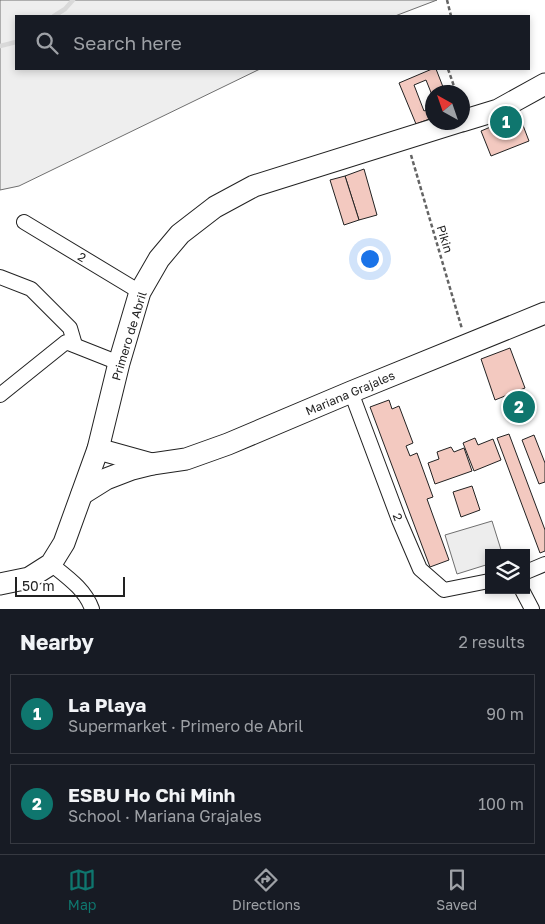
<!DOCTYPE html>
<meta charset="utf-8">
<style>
:root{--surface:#171b24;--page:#20242c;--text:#f1f3f6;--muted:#9ea1a6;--line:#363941;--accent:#0f766e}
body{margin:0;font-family:"Golos Text",sans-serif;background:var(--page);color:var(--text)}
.controls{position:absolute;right:15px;bottom:15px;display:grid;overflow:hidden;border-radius:0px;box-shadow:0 2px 8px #0003}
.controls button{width:45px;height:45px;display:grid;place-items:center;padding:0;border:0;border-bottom:1px solid var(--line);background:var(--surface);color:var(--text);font:25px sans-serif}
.compass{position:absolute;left:425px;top:85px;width:45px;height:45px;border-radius:50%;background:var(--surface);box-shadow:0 2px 8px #0003;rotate:320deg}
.scale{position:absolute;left:15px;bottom:12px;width:110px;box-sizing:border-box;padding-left:5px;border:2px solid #222;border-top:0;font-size:14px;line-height:18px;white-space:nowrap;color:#222;-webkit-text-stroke:4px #fff;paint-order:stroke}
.you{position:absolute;left:369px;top:258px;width:18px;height:18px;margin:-12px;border:4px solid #fff;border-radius:50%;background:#1a73e8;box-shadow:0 0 0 8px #1a73e833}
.badge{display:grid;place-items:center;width:32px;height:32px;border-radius:50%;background:var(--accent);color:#fff;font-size:16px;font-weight:700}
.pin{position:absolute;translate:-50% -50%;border:2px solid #fff;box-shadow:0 1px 5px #0006}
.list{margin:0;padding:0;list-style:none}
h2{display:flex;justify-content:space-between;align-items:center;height:65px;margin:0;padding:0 20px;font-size:21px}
h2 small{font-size:16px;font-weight:400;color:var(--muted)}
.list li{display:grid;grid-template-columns:32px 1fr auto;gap:15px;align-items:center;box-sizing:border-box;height:80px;margin:0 10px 10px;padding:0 10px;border:1px solid var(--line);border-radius:0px}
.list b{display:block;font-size:19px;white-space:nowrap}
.list p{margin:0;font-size:16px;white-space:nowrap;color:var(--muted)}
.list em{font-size:16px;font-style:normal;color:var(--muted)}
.icon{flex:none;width:28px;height:28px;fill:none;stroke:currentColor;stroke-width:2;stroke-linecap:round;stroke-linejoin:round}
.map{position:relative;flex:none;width:545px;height:609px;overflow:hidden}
.search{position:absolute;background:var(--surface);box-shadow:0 2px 8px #0003;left:15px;right:15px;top:15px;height:55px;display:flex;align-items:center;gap:12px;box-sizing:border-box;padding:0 18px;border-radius:0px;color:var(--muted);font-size:19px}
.sheet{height:245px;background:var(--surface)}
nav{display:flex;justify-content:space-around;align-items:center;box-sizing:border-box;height:70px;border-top:1px solid var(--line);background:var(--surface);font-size:14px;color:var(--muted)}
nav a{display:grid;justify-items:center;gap:2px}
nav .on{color:var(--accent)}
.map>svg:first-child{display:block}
</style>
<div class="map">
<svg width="545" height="609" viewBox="0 0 545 609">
<rect width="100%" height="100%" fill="#fff"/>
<!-- green -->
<path fill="#eee" stroke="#6f6f6f" d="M0,0H437L395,16H16V69H260L19,186L0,190Z"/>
<!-- parking -->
<path fill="#ededed" stroke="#6f6f6f" d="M492,521L502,553H489V564L457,574L445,535Z"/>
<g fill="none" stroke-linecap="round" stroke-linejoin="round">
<!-- stream -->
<g stroke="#d9d9d9" stroke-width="4.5">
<path d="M54,16L65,9L73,0"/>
<path d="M0,46L16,42"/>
</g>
</g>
<!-- building -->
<g fill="#f3c9c0" stroke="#222">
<path d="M432,69H436L445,92H432V95L426,80L414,85L424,111L432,107V118L416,124L399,83Z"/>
<path d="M519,115L529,141L491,156L481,131Z"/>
<path d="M364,169L377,215L359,220L345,176Z"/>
<path d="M345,176L359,220L344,225L330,180Z"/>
<path d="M510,348L525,388L495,400L481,359Z"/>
<path d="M389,400L392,409L399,406L413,443L406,446L410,456L417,453L433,497L427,499L449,560L430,567L370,407Z"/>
<path d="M509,434L545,530V551L540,553L497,438Z"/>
<path d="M534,435L545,463V482L539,484L522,440Z"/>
<path d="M475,438L478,445L493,439L501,460L474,471L463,443Z"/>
<path d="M451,447L454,452L464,448L472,471L435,484L428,463L439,459L437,452Z"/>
<path d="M472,486L480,510L461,517L453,492Z"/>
</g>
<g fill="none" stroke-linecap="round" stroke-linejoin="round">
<!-- minor casing -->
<g stroke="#222" stroke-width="16">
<g id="minor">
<path d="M24,222L140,292"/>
<path d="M0,277L31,289L70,328L75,345"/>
<path d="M351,392L399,520L420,569L444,590L489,581"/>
<path d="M0,395L66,342L119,363"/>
<path d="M51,564C67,577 85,589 92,609"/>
<path d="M526,572L545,564"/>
<path d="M522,590L532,609"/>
</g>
</g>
<!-- primary casing -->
<g stroke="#222" stroke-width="23">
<g id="primary">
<path d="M462,121L498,110L545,84"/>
<path d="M98,449L152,464"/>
<path d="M82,494L106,479L132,469L152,464L186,459L228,444L351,392L545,313"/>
<path d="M0,584L29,578L51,564L64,543L98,449L119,363L140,292L159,259L180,234L215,207L254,186L458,122"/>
</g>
</g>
<!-- path -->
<g stroke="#646464" stroke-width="2.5" stroke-dasharray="4 2.5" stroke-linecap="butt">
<path d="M447,0L451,16"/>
<path d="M448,69L456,92"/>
<path d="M411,155L462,329"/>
</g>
<!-- minor -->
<use href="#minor" stroke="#fff" stroke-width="14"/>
<!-- primary -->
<use href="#primary" stroke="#fff" stroke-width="21"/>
</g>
<g text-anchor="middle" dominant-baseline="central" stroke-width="4" stroke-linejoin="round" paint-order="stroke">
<!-- street labels -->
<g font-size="12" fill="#222" stroke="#fff">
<text transform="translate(445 239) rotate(73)">Pikin</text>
<text transform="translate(82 257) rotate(31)">2</text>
<text transform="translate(129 336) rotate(-73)">Primero de Abril</text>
<text transform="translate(350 393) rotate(-23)">Mariana Grajales</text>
<text transform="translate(398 517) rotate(69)">2</text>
</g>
</g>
</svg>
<div class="controls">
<button><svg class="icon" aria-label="layers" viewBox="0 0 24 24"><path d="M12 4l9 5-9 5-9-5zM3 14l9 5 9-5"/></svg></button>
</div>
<svg class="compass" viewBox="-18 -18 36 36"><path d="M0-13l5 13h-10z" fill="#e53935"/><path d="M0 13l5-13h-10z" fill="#9ea1a6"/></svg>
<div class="scale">50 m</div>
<div class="you"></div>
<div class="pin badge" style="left:506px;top:122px">1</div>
<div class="pin badge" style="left:519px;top:407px">2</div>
<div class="search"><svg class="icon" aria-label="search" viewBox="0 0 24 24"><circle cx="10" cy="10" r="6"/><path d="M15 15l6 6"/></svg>Search here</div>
</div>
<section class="sheet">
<h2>Nearby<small>2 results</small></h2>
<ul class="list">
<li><span class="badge">1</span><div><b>La Playa</b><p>Supermarket · Primero de Abril</p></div><em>90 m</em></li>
<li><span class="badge">2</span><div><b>ESBU Ho Chi Minh</b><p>School · Mariana Grajales</p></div><em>100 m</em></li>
</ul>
</section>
<nav>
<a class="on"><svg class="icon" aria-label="map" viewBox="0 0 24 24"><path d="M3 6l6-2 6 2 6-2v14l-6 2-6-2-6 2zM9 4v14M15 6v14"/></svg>Map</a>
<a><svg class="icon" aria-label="directions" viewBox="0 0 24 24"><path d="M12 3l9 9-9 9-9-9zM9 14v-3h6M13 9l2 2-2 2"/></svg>Directions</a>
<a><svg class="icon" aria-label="saved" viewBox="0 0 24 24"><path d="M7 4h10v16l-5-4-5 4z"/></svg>Saved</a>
</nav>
